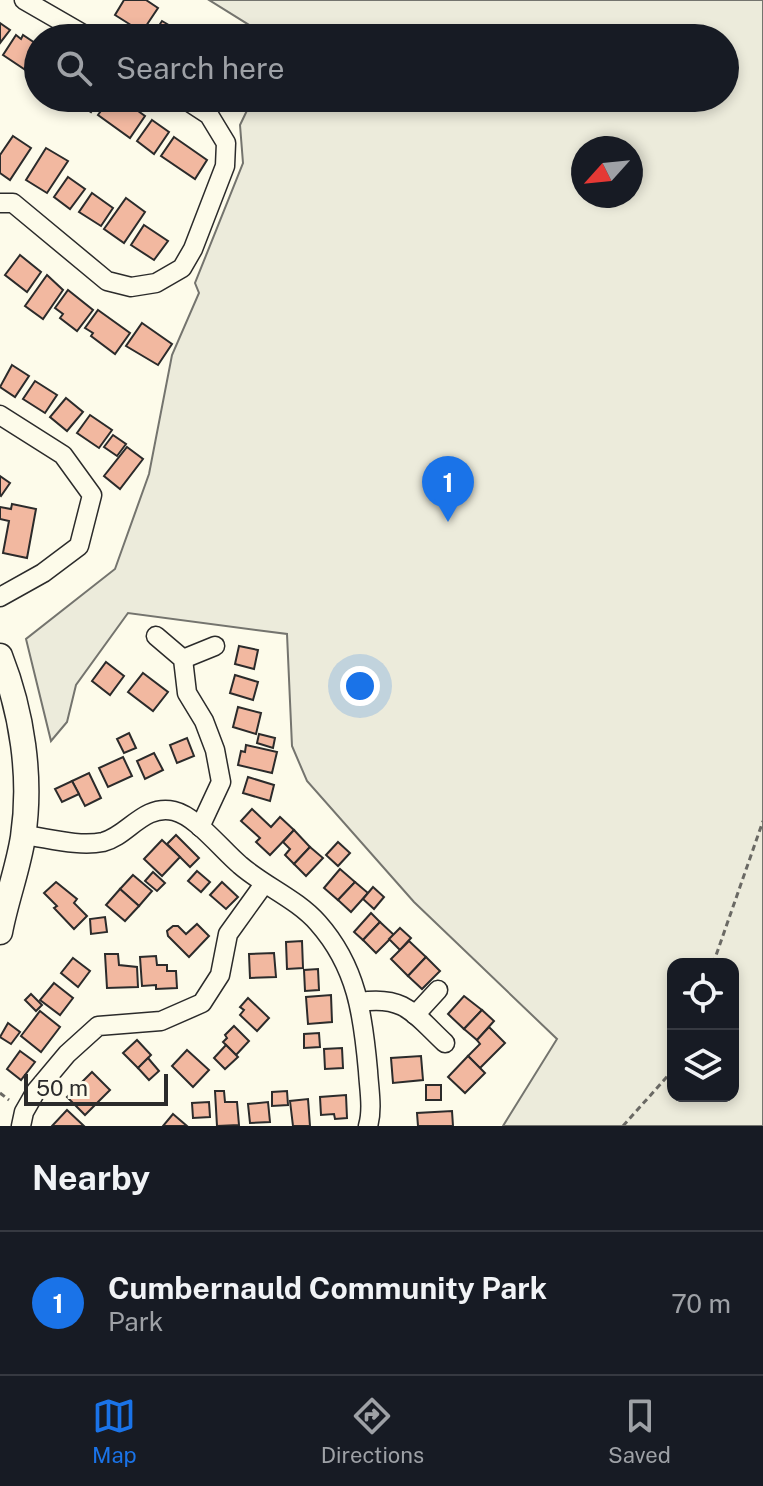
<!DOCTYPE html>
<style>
:root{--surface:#171b24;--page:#242831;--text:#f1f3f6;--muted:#9ea1a6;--line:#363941;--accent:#1a73e8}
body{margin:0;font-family:"Public Sans",sans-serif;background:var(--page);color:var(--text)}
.controls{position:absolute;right:24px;bottom:24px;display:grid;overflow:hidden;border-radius:16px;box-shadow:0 4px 12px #0003}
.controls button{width:72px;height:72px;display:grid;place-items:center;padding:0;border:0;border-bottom:2px solid var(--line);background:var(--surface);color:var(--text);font:40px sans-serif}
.compass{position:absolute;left:571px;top:136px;width:72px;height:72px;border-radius:50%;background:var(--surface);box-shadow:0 4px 12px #0003;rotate:243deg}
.scale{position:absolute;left:24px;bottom:20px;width:144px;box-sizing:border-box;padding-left:8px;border:4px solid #2b2b2b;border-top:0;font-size:22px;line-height:28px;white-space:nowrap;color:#2b2b2b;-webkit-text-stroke:6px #fdfbea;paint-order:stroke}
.you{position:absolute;left:360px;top:686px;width:28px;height:28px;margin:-20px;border:6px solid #fff;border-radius:50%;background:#1a73e8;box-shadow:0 0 0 12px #1a73e833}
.badge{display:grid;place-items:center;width:52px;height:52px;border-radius:50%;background:var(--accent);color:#fff;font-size:26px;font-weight:700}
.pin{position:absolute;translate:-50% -66px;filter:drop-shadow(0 2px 4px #0008)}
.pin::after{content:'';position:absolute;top:42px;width:28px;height:24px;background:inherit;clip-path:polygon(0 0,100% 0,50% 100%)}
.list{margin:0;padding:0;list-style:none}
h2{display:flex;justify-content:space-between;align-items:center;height:104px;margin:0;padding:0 32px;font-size:34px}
h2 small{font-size:26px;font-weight:400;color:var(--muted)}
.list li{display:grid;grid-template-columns:52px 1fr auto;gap:24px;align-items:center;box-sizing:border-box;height:144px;padding:0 32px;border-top:2px solid var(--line)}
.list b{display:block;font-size:30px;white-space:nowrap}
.list p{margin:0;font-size:26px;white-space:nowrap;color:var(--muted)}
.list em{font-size:26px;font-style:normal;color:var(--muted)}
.icon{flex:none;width:44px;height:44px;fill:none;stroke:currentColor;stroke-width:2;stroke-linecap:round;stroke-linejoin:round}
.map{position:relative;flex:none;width:763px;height:1126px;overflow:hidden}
.search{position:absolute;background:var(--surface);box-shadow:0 4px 12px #0003;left:24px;right:24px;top:24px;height:88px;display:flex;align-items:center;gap:20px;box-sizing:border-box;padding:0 28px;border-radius:44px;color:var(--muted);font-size:30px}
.sheet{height:248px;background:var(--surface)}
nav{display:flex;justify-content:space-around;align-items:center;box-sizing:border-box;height:112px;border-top:2px solid var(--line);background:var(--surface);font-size:22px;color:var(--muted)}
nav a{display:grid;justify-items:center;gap:4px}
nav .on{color:var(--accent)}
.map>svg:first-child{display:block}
</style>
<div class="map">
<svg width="763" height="1126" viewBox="0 0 763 1126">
<rect width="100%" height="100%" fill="#fdfbea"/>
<!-- green -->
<path fill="#ecebdb" stroke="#74746e" stroke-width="2" fill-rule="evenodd" d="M209,0H763V1126H503L557,1039L414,902L307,781L292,746L287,634L128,613L76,685L67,722L51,741L26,639L115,569L149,474L172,355L199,293L195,283L243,163L240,125L253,98H725V38H270ZM631,148V196H583V148ZM733,964V1096H673V964Z"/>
<!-- building -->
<g fill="#f2b8a0" stroke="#2b2b2b" stroke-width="2">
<path d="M124,0H146L158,8L142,32L115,15Z"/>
<path d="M162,21L179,31L175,38H151Z"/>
<path d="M0,23L10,30L0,43Z"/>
<path d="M16,35L21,39L23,35L38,45V73L36,77L3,55Z"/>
<path d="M74,98H100L91,112L72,100Z"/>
<path d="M110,98H120L145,116L130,138L98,115Z"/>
<path d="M152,120L169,132L154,154L137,141Z"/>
<path d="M13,136L31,148L10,180L0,173V155Z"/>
<path d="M174,137L207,160L195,179L161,156Z"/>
<path d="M46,148L68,161L47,193L26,180Z"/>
<path d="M68,177L85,189L70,209L54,197Z"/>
<path d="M92,193L113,208L101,226L79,212Z"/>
<path d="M126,198L145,212L124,243L104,229Z"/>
<path d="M144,225L168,241L154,260L131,245Z"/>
<path d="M20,255L41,272L27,292L5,275Z"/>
<path d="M47,275L63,290L43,319L25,306Z"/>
<path d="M68,290L93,310L77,331L60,318L63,314L55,308Z"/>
<path d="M98,310L130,333L115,354L91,336L93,333L85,328Z"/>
<path d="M142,323L172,344L158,365L126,346Z"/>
<path d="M12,365L29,376L15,397L0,387Z"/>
<path d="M35,381L57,395L45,413L23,399Z"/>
<path d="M66,398L83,412L67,431L50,417Z"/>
<path d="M90,415L112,430L99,448L77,433Z"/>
<path d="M113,435L126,444L117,456L104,447Z"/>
<path d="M127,447L143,459L120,489L104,476Z"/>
<path d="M0,476L10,483L1,496L0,495Z"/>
<path d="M12,504L36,509L27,558L3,553L9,521L0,519V507L11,509Z"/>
<path d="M239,646L258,650L254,669L235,664Z"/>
<path d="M106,662L124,676L110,695L92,681Z"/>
<path d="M143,673L168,692L153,711L128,692Z"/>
<path d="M235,675L258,682L253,700L230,693Z"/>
<path d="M238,707L261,713L256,734L233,727Z"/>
<path d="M129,733L136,748L124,753L117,739Z"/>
<path d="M259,734L275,738L273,748L257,743Z"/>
<path d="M187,738L194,756L177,763L170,745Z"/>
<path d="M246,745L277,752L272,773L238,765L241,751L245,752Z"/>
<path d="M154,753L163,770L145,779L137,761Z"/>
<path d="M123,757L132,776L108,787L99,768Z"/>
<path d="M89,773L101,798L85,806L72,781Z"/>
<path d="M248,777L274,785L270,801L243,793Z"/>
<path d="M72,781L79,794L62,802L55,789Z"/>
<path d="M252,809L271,827L280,817L294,830L270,855L256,842L260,838L241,821Z"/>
<path d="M294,830L310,847L294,864L285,855L290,849L283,842Z"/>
<path d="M176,835L199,858L190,867L167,844Z"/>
<path d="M162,840L180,857L162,876L144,859Z"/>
<path d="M338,842L350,853L338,866L326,855Z"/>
<path d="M310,847L323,858L306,876L294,864Z"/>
<path d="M340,869L355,882L338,900L324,888Z"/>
<path d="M197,871L210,882L201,892L188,881Z"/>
<path d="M153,872L165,883L157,891L145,881Z"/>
<path d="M133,875L152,891L139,906L120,889Z"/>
<path d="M56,882L77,899L74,903L87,916L74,929L54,908L57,906L44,893Z"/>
<path d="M222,882L238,897L226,909L210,895Z"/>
<path d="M355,882L368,893L351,912L338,900Z"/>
<path d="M373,887L384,897L374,909L363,899Z"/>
<path d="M120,889L139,906L125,921L106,905Z"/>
<path d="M371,913L380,922L363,940L354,932Z"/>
<path d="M105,917L107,932L91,934L90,919Z"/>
<path d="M380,922L394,935L376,953L363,940Z"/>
<path d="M197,924L209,936L189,957L168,936L167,931L173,926H178L186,934Z"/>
<path d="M400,928L411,938L400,950L389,939Z"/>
<path d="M302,941L303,968L287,969L286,942Z"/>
<path d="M409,941L426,957L408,976L391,959Z"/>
<path d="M274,953L276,977L250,978L249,954Z"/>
<path d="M105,954H118L119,965L137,967L138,987L107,988Z"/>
<path d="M156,956L157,965H167V971H176L177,988L156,989V985L142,986L140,957Z"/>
<path d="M426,957L440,971L422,989L408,976Z"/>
<path d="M73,958L90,971L78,987L61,973Z"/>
<path d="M318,969L319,990L305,991L304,970Z"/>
<path d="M54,983L73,998L60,1015L40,1000Z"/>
<path d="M31,994L42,1005L36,1011L25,1000Z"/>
<path d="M331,995L332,1022L308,1024L306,997Z"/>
<path d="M464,996L482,1010L464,1029L448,1014Z"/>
<path d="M248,998L269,1018L257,1031L240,1015L244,1010L240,1007Z"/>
<path d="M482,1010L494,1021L477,1040L464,1029Z"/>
<path d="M40,1011L60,1027L41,1052L21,1036Z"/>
<path d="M8,1023L20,1032L11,1044L0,1037Z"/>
<path d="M234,1026L249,1041L236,1055L223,1042L227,1038L225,1035Z"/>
<path d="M489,1027L505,1043L480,1068L468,1056L480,1044L477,1040Z"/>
<path d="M319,1033L320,1047L304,1048V1034Z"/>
<path d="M137,1040L151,1055L138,1068L123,1053Z"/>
<path d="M226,1045L238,1057L225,1069L214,1058Z"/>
<path d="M342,1048L343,1068L325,1069L324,1049Z"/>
<path d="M187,1050L209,1070L193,1087L172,1066Z"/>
<path d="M20,1051L35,1062L21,1080L7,1069Z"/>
<path d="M421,1056L423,1080L393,1083L391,1058Z"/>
<path d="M468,1056L485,1073L465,1093L448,1077Z"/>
<path d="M148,1058L159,1071L149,1080L138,1068Z"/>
<path d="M92,1072L110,1090L85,1115L67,1097Z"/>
<rect x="426" y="1085" width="15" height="15"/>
<path d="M215,1091H224L225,1102H237L239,1125L217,1126Z"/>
<path d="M287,1091L288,1105L272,1106V1092Z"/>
<path d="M346,1095L347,1118L335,1119L334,1114L321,1115L320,1097Z"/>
<path d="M308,1099L310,1126H293L290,1101Z"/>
<path d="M209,1102L210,1117L193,1118L192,1103Z"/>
<path d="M268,1102L270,1122L250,1123L248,1104Z"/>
<path d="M67,1110L84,1126H52Z"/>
<path d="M452,1111L453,1126H418L417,1113Z"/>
<path d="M173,1114L187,1126H163Z"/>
</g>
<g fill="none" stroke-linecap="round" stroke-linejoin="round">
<!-- street casing -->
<g stroke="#2b2b2b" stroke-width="21">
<g id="street">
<path d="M24,0L90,38"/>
<path d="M0,203H13L107,281L131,287L156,283L182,268L193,249L225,166L226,143L209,115L183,98"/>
<path d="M0,415L63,455L92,495L79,546L43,573L0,597"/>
<path d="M156,636L183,659L187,693L204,721L215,750L221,782L200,827"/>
<path d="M183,659L215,646"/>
<path d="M24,835C48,838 78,847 103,842C128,836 143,804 174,811C196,816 222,850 240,865C264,886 297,899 318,923C357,967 363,1015 368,1071C369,1089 373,1109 368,1126"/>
<path d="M360,1002C405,995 415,1015 445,1043"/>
<path d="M415,1015L438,990"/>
<path d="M21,1126L24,1112L36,1091L67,1054L98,1026L161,1021L202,1003L220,975L228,934L264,884"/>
</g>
</g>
<!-- secondary casing -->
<g stroke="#2b2b2b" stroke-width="27">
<path id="secondary" d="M0,656C22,712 32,777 23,837C18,869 6,900 0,932"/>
</g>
<!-- path -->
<g stroke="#6a6964" stroke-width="3" stroke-dasharray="6 4" stroke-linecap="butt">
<path d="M713,964L763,821"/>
<path d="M0,1093L9,1100"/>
<path d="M623,1126L673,1070"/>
</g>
<!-- street -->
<use href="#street" stroke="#fdfbea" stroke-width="18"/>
<!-- secondary -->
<use href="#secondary" stroke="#fdfbea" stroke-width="24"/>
</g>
</svg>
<div class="controls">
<button><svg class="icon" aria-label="locate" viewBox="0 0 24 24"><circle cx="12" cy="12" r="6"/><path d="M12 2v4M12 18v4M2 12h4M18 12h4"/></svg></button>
<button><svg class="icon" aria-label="layers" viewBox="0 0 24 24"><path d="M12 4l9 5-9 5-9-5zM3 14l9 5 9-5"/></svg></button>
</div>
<svg class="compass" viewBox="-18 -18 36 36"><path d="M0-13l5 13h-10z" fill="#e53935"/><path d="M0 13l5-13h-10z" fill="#9ea1a6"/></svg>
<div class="scale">50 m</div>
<div class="you"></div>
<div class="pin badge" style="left:448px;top:522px">1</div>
<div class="search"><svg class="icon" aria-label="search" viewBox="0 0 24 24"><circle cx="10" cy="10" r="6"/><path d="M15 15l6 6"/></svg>Search here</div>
</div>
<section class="sheet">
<h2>Nearby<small></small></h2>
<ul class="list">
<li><span class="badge">1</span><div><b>Cumbernauld Community Park</b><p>Park</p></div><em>70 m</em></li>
</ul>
</section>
<nav>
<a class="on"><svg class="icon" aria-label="map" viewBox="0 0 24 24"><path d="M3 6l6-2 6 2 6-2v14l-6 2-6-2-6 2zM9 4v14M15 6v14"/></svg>Map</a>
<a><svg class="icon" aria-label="directions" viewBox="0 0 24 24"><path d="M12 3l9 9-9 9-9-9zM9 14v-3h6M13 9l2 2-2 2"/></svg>Directions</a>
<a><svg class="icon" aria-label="saved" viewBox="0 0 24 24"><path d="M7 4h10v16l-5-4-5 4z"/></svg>Saved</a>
</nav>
